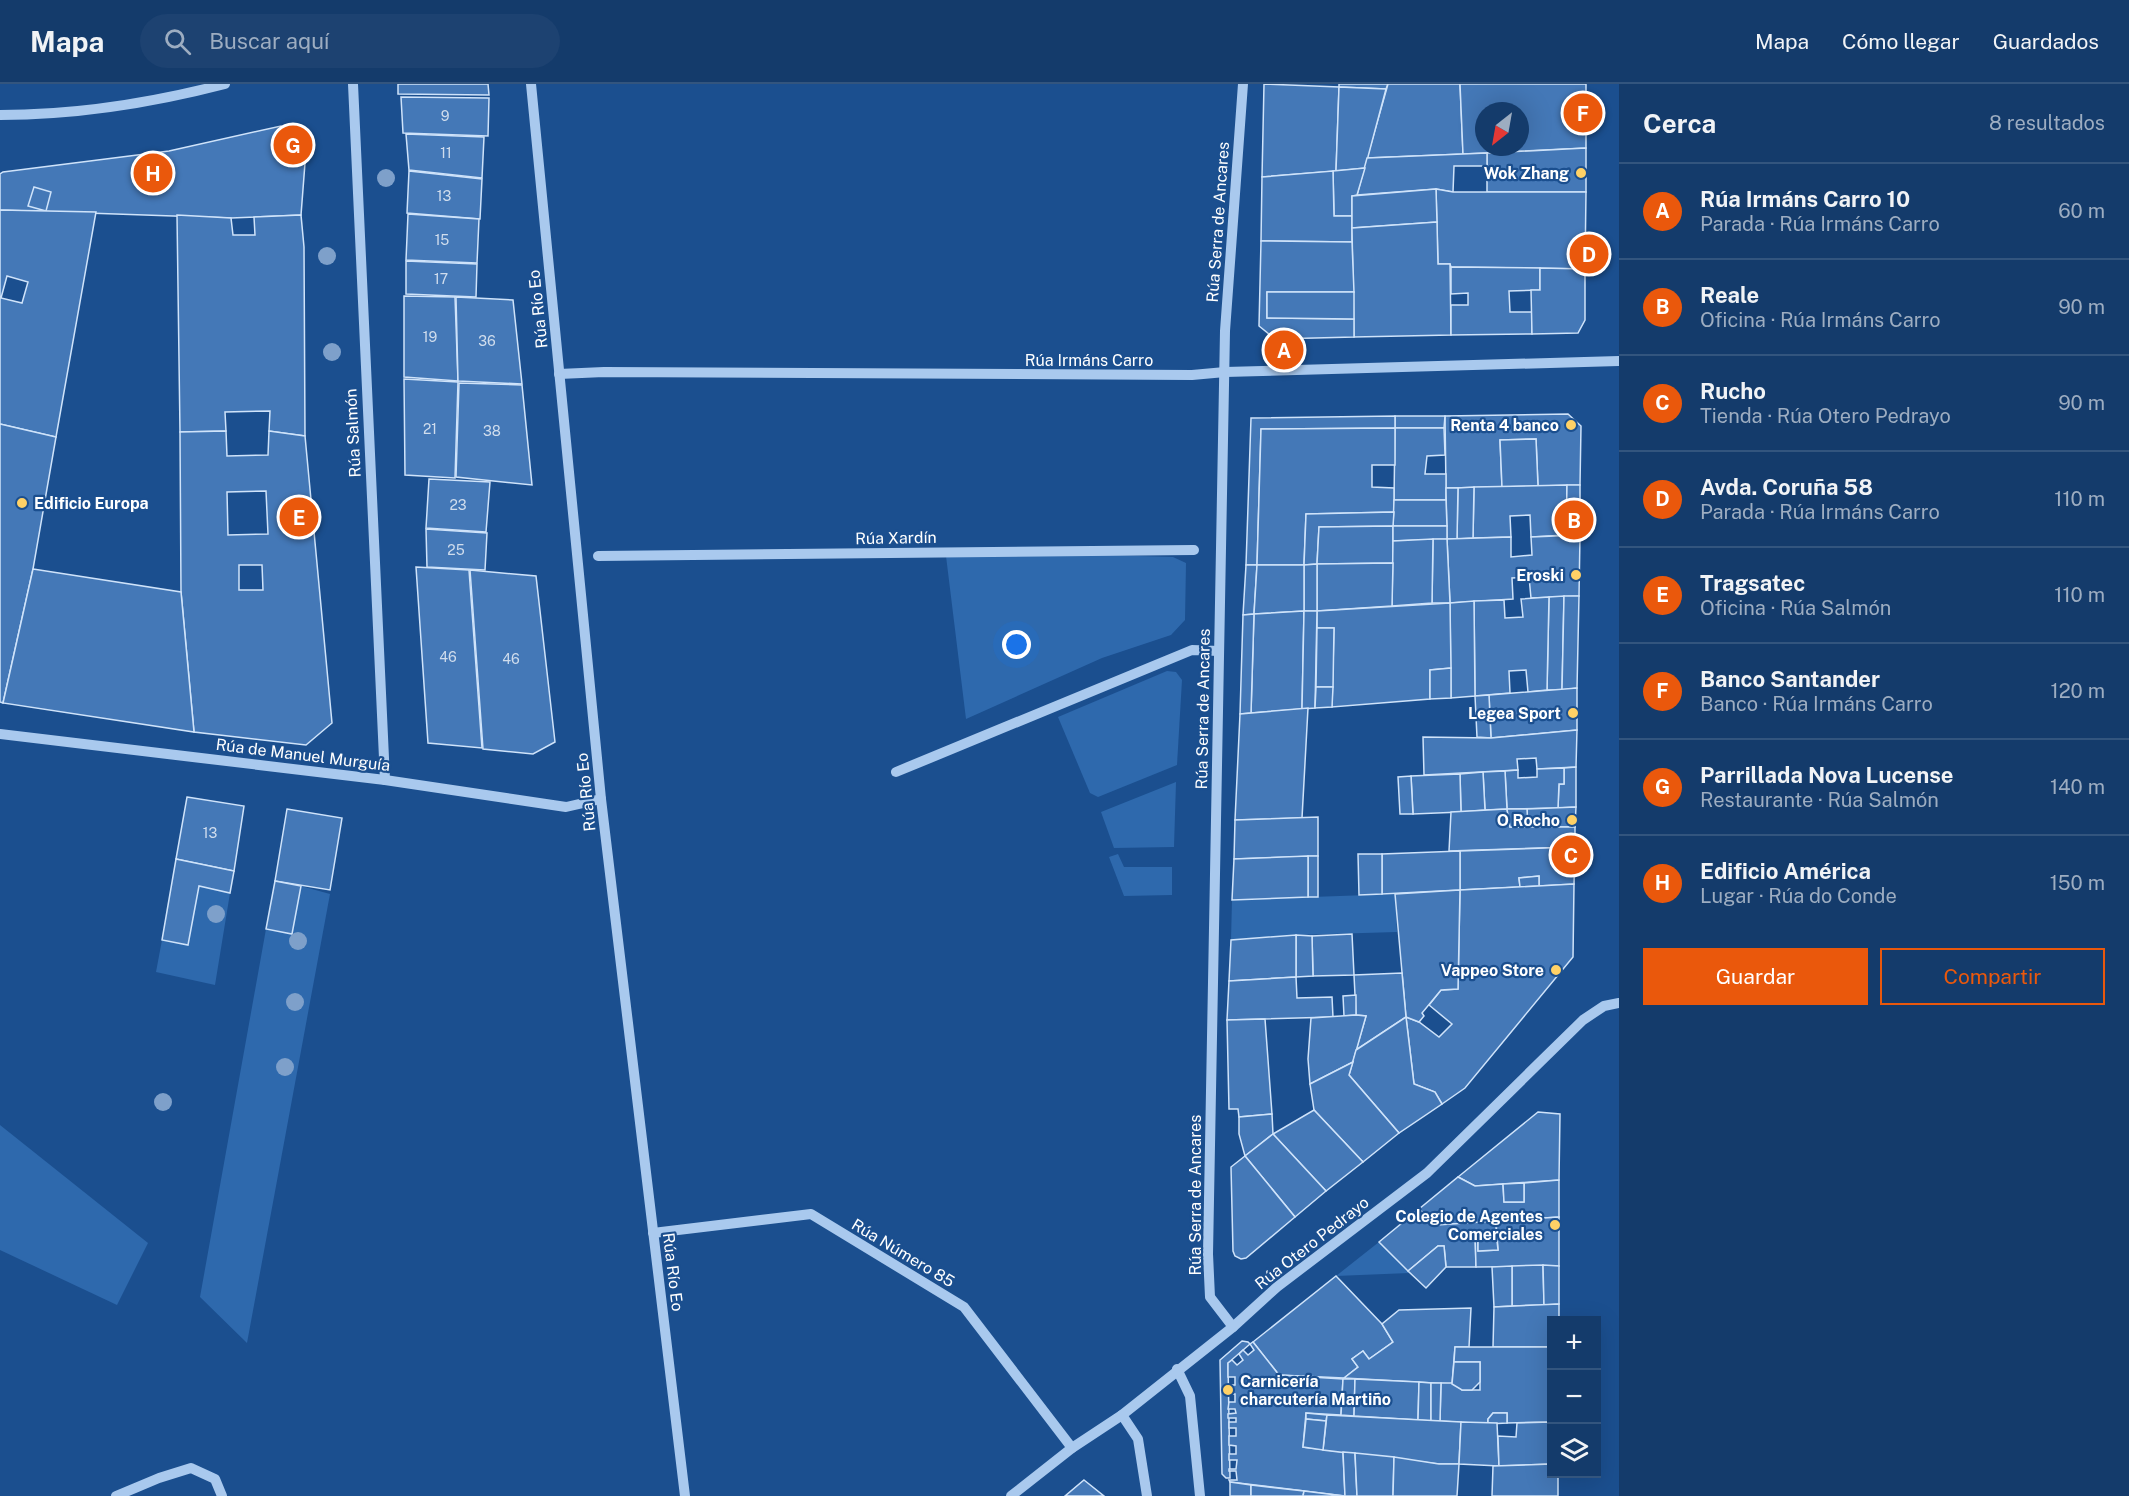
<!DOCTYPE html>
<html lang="es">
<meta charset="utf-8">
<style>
:root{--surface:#143b6b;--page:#1d4271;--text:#f1f3f6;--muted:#9dadc1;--line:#33557e;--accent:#ea580c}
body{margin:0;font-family:"Public Sans",sans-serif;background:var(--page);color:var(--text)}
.controls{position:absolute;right:18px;bottom:18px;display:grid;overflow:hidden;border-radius:0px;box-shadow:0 6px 24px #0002}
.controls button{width:54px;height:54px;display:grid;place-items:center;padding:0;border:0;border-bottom:2px solid var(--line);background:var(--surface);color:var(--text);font:30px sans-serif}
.compass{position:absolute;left:1475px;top:18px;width:54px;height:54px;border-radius:50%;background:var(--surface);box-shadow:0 6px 24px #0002;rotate:211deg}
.you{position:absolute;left:1017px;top:561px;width:21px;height:21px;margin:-15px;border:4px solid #fff;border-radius:50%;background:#1a73e8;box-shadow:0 0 0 9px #1a73e833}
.badge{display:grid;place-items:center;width:39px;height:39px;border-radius:50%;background:var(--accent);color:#fff;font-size:20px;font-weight:700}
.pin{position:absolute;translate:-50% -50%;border:3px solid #fff;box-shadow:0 2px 6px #0006}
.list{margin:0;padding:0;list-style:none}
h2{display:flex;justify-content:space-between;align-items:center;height:78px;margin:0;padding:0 24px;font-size:26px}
h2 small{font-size:20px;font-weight:400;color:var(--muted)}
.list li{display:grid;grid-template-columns:39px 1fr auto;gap:18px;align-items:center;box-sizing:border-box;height:96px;padding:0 24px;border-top:2px solid var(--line)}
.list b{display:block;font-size:22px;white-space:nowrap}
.list p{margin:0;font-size:20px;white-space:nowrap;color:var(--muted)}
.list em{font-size:20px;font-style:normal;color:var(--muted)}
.actions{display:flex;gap:12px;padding:18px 24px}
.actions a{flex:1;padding:14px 0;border:2px solid var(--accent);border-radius:0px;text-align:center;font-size:21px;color:var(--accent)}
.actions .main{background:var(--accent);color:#fff}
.icon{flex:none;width:33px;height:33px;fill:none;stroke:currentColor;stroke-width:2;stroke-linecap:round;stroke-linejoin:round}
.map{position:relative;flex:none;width:1619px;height:1412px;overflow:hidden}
header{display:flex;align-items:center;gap:36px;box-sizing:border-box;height:84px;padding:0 30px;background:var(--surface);border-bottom:2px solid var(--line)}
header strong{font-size:28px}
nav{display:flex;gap:33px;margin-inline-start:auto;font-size:21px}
.search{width:420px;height:54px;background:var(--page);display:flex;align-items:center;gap:15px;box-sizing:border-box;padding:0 21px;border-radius:33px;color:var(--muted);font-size:22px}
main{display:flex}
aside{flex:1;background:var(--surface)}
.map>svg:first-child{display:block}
</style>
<header>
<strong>Mapa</strong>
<div class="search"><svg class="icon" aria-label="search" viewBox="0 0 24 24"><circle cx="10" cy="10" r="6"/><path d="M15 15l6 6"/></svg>Buscar aquí</div>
<nav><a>Mapa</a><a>Cómo llegar</a><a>Guardados</a></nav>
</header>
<main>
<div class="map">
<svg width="1619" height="1412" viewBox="0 0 1619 1412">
<rect width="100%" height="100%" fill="#1b4f8f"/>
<!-- green -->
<g fill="#2e69ad">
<path d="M1105,471L1173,473L1186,479L1185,536L1171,551L1102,574L966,635L946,472Z"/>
<path d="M1167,587L1176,588L1182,596L1177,681L1098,713L1090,709L1058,633Z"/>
<path d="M1176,698L1174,763L1114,764L1101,728Z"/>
<path d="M1118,770L1124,783H1172V811L1124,812L1109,773Z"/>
<path d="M199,802L230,809L215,901L156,888L162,856L188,861Z"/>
<path d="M301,802L330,810L247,1259L200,1213L266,845L292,850Z"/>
<path d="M1395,810L1397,848L1296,851L1231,856L1232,816Z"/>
<path d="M0,1041L148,1159L117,1221L0,1166Z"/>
<path d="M1379,1158L1409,1189L1336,1192Z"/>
</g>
<!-- building -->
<g fill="#4478b7" stroke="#cfe3fa" stroke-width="1.5" fill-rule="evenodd">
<path d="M398,0H488L489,11L398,10Z"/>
<path d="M1264,0L1339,3L1336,87L1262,93Z"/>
<path d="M1339,0H1388L1386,5L1339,3Z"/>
<path d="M1388,0H1460L1463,70L1367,74Z"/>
<path d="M1460,0H1586V64L1463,70ZM1484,27H1520V63H1484Z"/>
<path d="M1339,3L1386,5L1365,84L1336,87Z"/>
<path d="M401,13L489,14L488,52L403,49Z"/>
<path d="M281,42L306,66L301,131L231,134L0,126V90L3,88L169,67Z"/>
<path d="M406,50L484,53L482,94L409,86Z"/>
<path d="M1586,64V108H1487V69Z"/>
<path d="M1487,69V82H1454L1453,108L1436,105L1357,111L1367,74Z"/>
<path d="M1365,84L1357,111L1352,112V132H1334L1333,87Z"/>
<path d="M409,87L482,95L480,135L407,129Z"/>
<path d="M1333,87L1334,132H1352V158L1261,157L1262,93Z"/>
<path d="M34,103L51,108L46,127L28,122Z"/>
<path d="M1436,105L1453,108H1586L1585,185L1451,183L1450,180H1438Z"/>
<path d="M1436,105L1437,138L1352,144V112Z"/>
<path d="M0,126L96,128L56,353L0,340ZM7,192L28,198L22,219L1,214Z"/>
<path d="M408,130L479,135L477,179L406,176Z"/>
<path d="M177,131L231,134L233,151H255L254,133L301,131L304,163L305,352L269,347L270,327L225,328L226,347L180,348Z"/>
<path d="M1437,138L1438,180H1450L1451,251L1354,253L1352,144Z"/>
<path d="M1261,157L1352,158L1354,208H1267V234L1354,235V253L1275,255L1259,242Z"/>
<path d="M406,177L477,180L476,213L406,210Z"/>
<path d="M1451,183L1540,184V206L1509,207L1510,228H1532V250L1451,251V221H1468V209L1451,210Z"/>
<path d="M1540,184L1585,185V236L1578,249L1532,250L1531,206H1540Z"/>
<path d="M1267,208H1354V235L1267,234Z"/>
<path d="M404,212L455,213L458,297L404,293Z"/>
<path d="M456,213L513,216L522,300L458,297Z"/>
<path d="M404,295L458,298L455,394L405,391Z"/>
<path d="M459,299L522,301L532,401L456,393Z"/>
<path d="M1568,330L1581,342L1580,401L1538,402L1536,355L1500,356L1502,403L1446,404L1445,332Z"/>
<path d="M1395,332H1445L1444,344H1395Z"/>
<path d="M1395,332V344L1261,345L1257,481H1246L1251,334Z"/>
<path d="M0,340L56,353L33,485L3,619L0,618Z"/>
<path d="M1395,344H1444L1445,371L1427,372L1425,390H1446V416H1394Z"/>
<path d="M1395,344V381H1372V403L1394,404V428L1306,430L1304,481H1257L1261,345Z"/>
<path d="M226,347L227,372L268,371L269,347L305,352L332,639L306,661L194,648L181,508L180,348ZM266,407L268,450L228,451L227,408ZM239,481H262L263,506H239Z"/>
<path d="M1536,355L1538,402L1502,403L1500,356Z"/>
<path d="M429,395L490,398L486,448L426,444Z"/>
<path d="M1567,401L1566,451L1531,453L1530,431L1510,432L1511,453L1473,454L1474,403Z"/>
<path d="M1567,401H1580V451H1566Z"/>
<path d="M1474,403L1473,454L1457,455L1458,404Z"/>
<path d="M1446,404H1458L1457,455H1447Z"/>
<path d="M1394,416H1446L1447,442H1393Z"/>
<path d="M1394,428L1393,442L1319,443L1317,480L1304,481L1306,430Z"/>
<path d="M1393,442V479L1317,480L1319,443Z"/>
<path d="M1393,442H1447V455L1393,457Z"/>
<path d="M426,445L487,449L485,486L427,483Z"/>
<path d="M1580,451L1579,512L1531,514L1529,493L1512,494L1513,515L1450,519L1447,455L1511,453V473L1532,471L1531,453Z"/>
<path d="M1433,455H1447L1450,519H1432Z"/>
<path d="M1433,455L1432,519L1392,522L1393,457Z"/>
<path d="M1393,479L1392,522L1317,527V480Z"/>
<path d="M1317,480V527H1304V481Z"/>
<path d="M1246,481H1257L1254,530L1243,531Z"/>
<path d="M1257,481H1304V527L1254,530Z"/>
<path d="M416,483L469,486L482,664L428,659Z"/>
<path d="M33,485L181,508L194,648L3,619Z"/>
<path d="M470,486L536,492L555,658L533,670L483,665Z"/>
<path d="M1564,512L1562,606H1547L1549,513Z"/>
<path d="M1564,512H1579L1577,604L1562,606Z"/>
<path d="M1549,513L1547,606L1528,608L1526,586L1509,587L1510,609L1475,612L1474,517L1504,516L1505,534L1523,533L1521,515Z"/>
<path d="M1474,517L1475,612L1451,614L1450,519Z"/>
<path d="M1450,519L1451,584L1430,586V615L1332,623L1334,544H1317V527Z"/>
<path d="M1304,527L1302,625L1251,629L1254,530Z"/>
<path d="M1304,527H1317L1315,624L1302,625Z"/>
<path d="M1254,530L1251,629L1240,630L1243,531Z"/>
<path d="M1317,544H1334L1333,603H1316Z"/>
<path d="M1451,584V614L1430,615V586Z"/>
<path d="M1316,603H1333L1332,623L1315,624Z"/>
<path d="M1577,604V646L1491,654L1489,611Z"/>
<path d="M1489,611L1491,654L1477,653L1475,612Z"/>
<path d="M1308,624L1302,734L1235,736L1240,630Z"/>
<path d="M1577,646L1576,683L1537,685L1536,674L1517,675L1518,686L1424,691L1423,653L1491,654Z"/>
<path d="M1576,683V723L1558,724L1559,700H1564V684Z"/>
<path d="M1564,684V700H1559L1558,724L1507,725L1505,687L1518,686V694L1537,693V685Z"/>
<path d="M1505,687L1507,725L1485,726L1483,688Z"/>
<path d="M1483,688L1485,726L1461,728L1460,690Z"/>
<path d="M1460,690L1461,728L1413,730L1411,692Z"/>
<path d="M1411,692L1413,730H1400L1398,693Z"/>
<path d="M187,713L244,722L234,787L176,775Z"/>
<path d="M1576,723L1575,743H1528L1527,725Z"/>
<path d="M287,725L342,734L330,806L275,797Z"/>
<path d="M1507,725L1510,743H1575V763L1449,767L1451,728Z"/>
<path d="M1507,725H1527L1528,743H1510Z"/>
<path d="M1318,733V772L1234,775L1235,736Z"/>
<path d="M1575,763L1574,800L1539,802V792L1519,794L1520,803L1460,806V767Z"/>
<path d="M1460,767V806L1382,810V770Z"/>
<path d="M1358,770H1382V810L1359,811Z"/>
<rect x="1308" y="772" width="10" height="41"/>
<path d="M1308,772V813L1232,816L1234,775Z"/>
<path d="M176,775L234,787L230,809L199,802L188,861L162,856Z"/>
<path d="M1539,792V802L1520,803L1519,794Z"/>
<path d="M275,797L301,802L292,850L266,845Z"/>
<path d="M1574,800L1573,873L1465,1004L1442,1020L1435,1008L1414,1000L1406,933L1419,938L1439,953L1452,940L1429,921L1441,906L1458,905L1460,806Z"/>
<path d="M1460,806L1458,905L1441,906L1422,929L1424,932L1419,938L1406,933L1395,810Z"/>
<path d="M1352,850L1354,891L1313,892L1312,852Z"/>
<path d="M1296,851L1312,852L1313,892L1296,893Z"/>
<path d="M1296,851V893L1229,897L1231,856Z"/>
<path d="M1402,889L1406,933L1356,966L1366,932L1356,931L1354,891Z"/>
<path d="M1296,893L1297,914L1332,913L1333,933L1227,936L1229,897Z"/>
<path d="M1356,911V931L1344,932L1343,912Z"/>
<path d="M1356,931L1366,932L1353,978L1310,1000L1308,975L1311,934Z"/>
<path d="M1406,933L1414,1000L1435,1008L1442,1020L1399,1049L1349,991L1356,966Z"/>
<path d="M1265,935L1272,1030L1239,1033L1238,1025H1229L1227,936Z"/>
<path d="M1353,978L1349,991L1399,1049L1363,1078L1314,1026L1310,1000Z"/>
<path d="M1314,1026L1363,1078L1326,1107L1273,1050Z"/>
<path d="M1538,1028L1560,1030L1559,1096L1475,1102L1458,1093Z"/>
<path d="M1272,1030L1273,1050L1245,1072L1239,1050V1033Z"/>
<path d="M1273,1050L1326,1107L1295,1133L1245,1072Z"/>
<path d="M1245,1072L1295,1133L1246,1174L1241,1175L1235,1172L1233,1167L1231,1083Z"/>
<path d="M1458,1093L1475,1102L1503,1100L1504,1118H1524V1099L1559,1096V1133L1437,1141L1419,1125Z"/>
<path d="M1524,1099V1118H1504L1503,1100Z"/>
<path d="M1419,1125L1437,1141L1496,1137V1147L1475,1148L1476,1183H1446L1444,1162H1438L1408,1187L1379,1158Z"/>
<path d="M1559,1133V1182L1476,1183L1475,1148H1478V1167L1498,1166L1496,1137Z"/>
<path d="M1496,1147L1498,1166L1478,1167V1148Z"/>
<path d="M1438,1162H1444L1446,1183L1426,1204L1408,1187Z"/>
<path d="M1543,1181L1544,1221L1512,1222V1182Z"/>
<path d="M1543,1181L1559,1182V1220L1544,1221Z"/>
<path d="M1512,1182V1222L1494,1223L1492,1183Z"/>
<path d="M1336,1192L1382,1240L1393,1258L1369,1275L1363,1267L1352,1275L1358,1283L1344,1294L1279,1291L1253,1258Z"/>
<path d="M1559,1220V1236H1552V1263H1493L1494,1223Z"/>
<path d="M1471,1224L1469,1263H1455L1452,1300L1344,1294L1358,1283L1352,1275L1363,1267L1369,1275L1393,1258L1382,1240L1399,1226Z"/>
<path d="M1242,1257L1248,1258L1250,1260L1228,1279L1230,1394H1226L1222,1390L1220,1276Z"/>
<path d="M1253,1258L1279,1291L1343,1295L1341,1331L1306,1329L1303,1363L1343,1368L1345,1412L1230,1398L1229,1396H1237L1236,1387H1229V1385H1236L1237,1376H1229V1370H1236V1362L1229,1361V1352H1236V1344H1229V1338H1236V1334H1228V1330L1236,1329L1235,1325H1228L1229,1318H1235V1310H1228V1301H1235V1293H1228V1279L1232,1276L1237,1281L1243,1276L1239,1270L1243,1266L1248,1271L1254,1266L1250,1260Z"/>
<path d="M1455,1263H1552V1338L1507,1339V1329H1493L1488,1335V1340L1440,1337L1441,1299H1454L1462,1306H1480V1278H1454Z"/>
<path d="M1454,1278H1480V1298L1472,1306H1462L1452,1300Z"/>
<path d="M1343,1295H1355L1354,1332L1341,1331Z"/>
<path d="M1355,1295L1419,1298L1418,1336L1354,1332Z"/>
<path d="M1419,1298L1431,1299V1337L1418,1336Z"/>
<path d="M1431,1299H1441L1440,1337H1431Z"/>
<path d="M1306,1329L1327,1331L1326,1337L1306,1335Z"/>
<path d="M1493,1329H1507V1339L1488,1340V1335Z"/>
<path d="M1327,1331L1461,1338L1459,1380H1439L1323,1366Z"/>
<path d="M1306,1335L1326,1337L1323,1366L1303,1363Z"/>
<path d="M1461,1338L1497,1339L1499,1382L1459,1380Z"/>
<path d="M1552,1338V1380L1499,1382L1498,1352L1516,1353L1517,1339Z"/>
<path d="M1343,1368L1355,1369L1357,1412H1345Z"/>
<path d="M1355,1369L1394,1373L1393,1412H1357Z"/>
<path d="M1394,1373L1439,1380H1459L1457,1412H1393Z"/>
<path d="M1552,1380V1390H1558V1412H1492L1493,1382Z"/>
<path d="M1084,1396L1104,1412H1065Z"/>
<path d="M1230,1398L1251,1401V1412H1230Z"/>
<path d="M1251,1401L1304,1407L1303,1412H1251Z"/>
<path d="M1304,1407L1344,1412H1303Z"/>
</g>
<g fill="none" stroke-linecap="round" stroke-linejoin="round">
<!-- minor -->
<g stroke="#a9c9ee" stroke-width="10">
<path d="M353,0L385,696"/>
<path d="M531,0L601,715L685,1412"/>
<path d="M0,31C75,31 152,19 225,0"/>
<path d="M559,290L604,288L1192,291L1225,288L1619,277"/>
<path d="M598,472L1194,466"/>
<path d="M0,650L385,696L566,723L601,715"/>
<path d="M896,688L1192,566L1219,567"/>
<path d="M653,1149L811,1130L964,1223L1072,1364"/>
<path d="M1233,1243L1210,1213L1208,1170L1225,247L1243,0"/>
<path d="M1177,1285L1190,1312L1200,1412"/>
<path d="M1122,1331L1138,1355L1147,1412"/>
<path d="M116,1412L159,1394L191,1384L215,1395L222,1412"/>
<path d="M1011,1412L1072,1364L1122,1331L1233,1243L1277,1203L1427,1089L1583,936L1604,922L1619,919"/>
</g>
</g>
<!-- trees -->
<g fill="#7ea0ca">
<circle cx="386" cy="94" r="9"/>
<circle cx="327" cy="172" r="9"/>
<circle cx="332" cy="268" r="9"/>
<circle cx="216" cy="830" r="9"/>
<circle cx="298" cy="857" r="9"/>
<circle cx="295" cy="918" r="9"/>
<circle cx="285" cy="983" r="9"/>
<circle cx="163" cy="1018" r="9"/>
</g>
<!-- markers -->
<g fill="#ffd166" stroke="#1b4f8f" stroke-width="2">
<circle cx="1581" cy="89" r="6"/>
<circle cx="1571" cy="341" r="6"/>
<circle cx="22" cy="419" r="6"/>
<circle cx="1576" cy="491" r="6"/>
<circle cx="1573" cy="629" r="6"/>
<circle cx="1572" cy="736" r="6"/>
<circle cx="1556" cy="886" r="6"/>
<circle cx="1555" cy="1141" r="6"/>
<circle cx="1228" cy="1306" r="6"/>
</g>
<g text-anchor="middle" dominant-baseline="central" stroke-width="4.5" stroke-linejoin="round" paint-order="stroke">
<!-- number labels -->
<g font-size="14" fill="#d0dded">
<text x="445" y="32">9</text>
<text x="446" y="69">11</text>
<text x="444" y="112">13</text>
<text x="442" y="156">15</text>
<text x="441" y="195">17</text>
<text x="430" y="253">19</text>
<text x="487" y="257">36</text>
<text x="430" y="345">21</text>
<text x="492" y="347">38</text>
<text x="458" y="421">23</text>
<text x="456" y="466">25</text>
<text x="448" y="573">46</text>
<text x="511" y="575">46</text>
<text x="210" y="749">13</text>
</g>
<!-- poi labels -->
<g font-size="16" font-weight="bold" fill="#fff" stroke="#1b4f8f" text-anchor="end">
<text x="1569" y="89">Wok Zhang</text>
<text x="1559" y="341">Renta 4 banco</text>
<text x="34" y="419" text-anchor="start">Edificio Europa</text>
<text x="1564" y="491">Eroski</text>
<text x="1561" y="629">Legea Sport</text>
<text x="1560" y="736">O Rocho</text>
<text x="1544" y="886">Vappeo Store</text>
<text x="1543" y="1132">Colegio de Agentes<tspan x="1543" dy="18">Comerciales</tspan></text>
<text x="1240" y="1297" text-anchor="start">Carnicería<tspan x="1240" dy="18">charcutería Martiño</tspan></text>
</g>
<!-- street labels -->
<g font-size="16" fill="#fff" stroke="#1b4f8f">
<text transform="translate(1218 138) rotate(-86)">Rúa Serra de Ancares</text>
<text transform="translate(538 225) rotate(-96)">Rúa Río Eo</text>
<text x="1089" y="276">Rúa Irmáns Carro</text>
<text transform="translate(353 349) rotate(-93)">Rúa Salmón</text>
<text transform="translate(896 454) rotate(-1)">Rúa Xardín</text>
<text transform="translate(1203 625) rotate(-89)">Rúa Serra de Ancares</text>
<text transform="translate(303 671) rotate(7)">Rúa de Manuel Murguía</text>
<text transform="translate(586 708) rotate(-96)">Rúa Río Eo</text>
<text transform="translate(1195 1111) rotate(-90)">Rúa Serra de Ancares</text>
<text transform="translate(1312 1159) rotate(-38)">Rúa Otero Pedrayo</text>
<text transform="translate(903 1169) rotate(31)">Rúa Número 85</text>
<text transform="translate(673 1188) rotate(83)">Rúa Río Eo</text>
</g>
</g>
</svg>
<div class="controls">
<button>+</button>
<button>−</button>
<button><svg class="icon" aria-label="layers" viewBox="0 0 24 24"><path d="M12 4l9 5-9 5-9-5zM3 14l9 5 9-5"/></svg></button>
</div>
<svg class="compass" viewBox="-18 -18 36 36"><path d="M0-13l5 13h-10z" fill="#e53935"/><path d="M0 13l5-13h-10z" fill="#9dadc1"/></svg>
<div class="you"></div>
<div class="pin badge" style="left:1284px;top:266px">A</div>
<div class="pin badge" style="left:1574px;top:436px">B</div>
<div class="pin badge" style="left:1571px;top:771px">C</div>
<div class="pin badge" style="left:1589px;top:170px">D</div>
<div class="pin badge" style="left:299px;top:433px">E</div>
<div class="pin badge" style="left:1583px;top:29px">F</div>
<div class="pin badge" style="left:293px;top:61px">G</div>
<div class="pin badge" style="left:153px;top:89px">H</div>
</div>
<aside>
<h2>Cerca<small>8 resultados</small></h2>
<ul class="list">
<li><span class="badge">A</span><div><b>Rúa Irmáns Carro 10</b><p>Parada · Rúa Irmáns Carro</p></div><em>60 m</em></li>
<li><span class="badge">B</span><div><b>Reale</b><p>Oficina · Rúa Irmáns Carro</p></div><em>90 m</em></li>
<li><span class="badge">C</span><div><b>Rucho</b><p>Tienda · Rúa Otero Pedrayo</p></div><em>90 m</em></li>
<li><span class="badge">D</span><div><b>Avda. Coruña 58</b><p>Parada · Rúa Irmáns Carro</p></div><em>110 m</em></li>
<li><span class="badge">E</span><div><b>Tragsatec</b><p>Oficina · Rúa Salmón</p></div><em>110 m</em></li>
<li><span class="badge">F</span><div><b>Banco Santander</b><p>Banco · Rúa Irmáns Carro</p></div><em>120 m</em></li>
<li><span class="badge">G</span><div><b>Parrillada Nova Lucense</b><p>Restaurante · Rúa Salmón</p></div><em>140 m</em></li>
<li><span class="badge">H</span><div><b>Edificio América</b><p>Lugar · Rúa do Conde</p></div><em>150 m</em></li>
</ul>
<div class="actions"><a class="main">Guardar</a><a>Compartir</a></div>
</aside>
</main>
